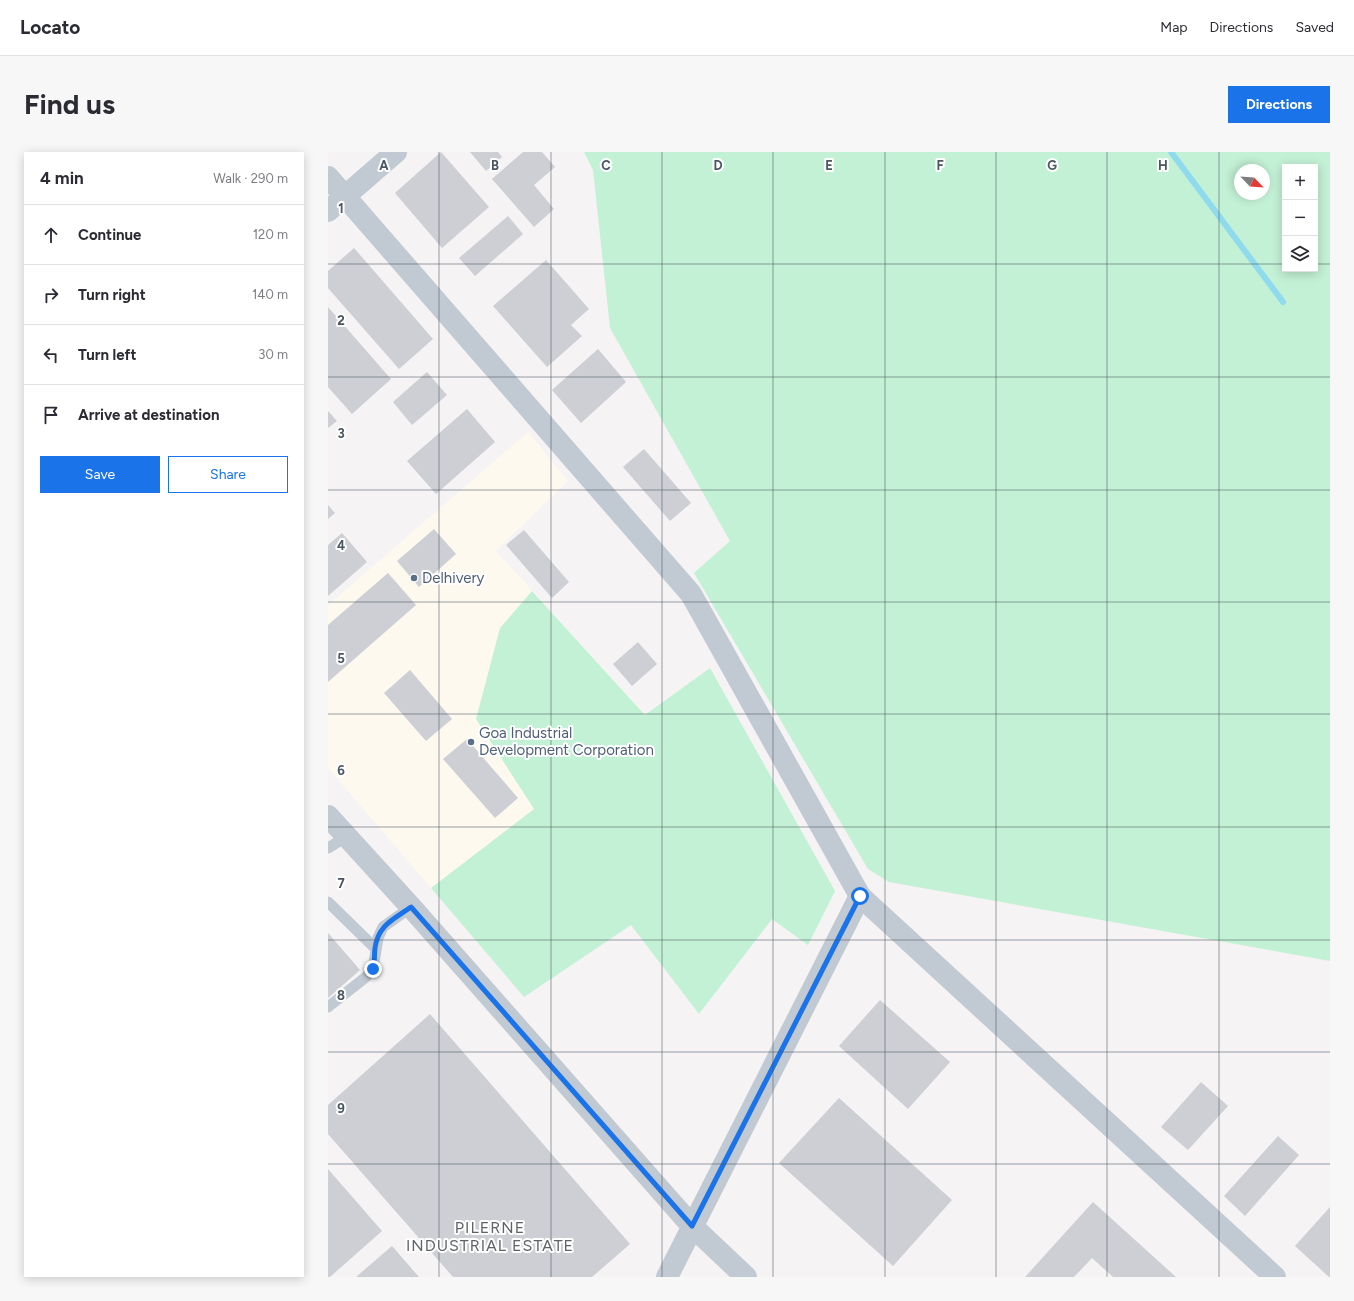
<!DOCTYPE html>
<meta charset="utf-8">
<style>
:root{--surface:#fff;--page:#f7f7f7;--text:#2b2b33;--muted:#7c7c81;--line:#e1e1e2;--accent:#1a73e8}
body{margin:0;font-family:Figtree,sans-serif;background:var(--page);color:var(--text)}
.controls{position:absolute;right:12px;top:12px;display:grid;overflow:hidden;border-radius:0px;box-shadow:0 2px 10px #0003}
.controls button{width:36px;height:36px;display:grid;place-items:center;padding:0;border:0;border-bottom:1px solid var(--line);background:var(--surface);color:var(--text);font:20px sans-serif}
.compass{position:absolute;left:906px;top:12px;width:36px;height:36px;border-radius:50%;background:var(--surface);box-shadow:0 2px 10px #0003;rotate:115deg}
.stop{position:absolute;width:12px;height:12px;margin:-9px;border:3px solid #1a73e8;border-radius:50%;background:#fff}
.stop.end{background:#1a73e8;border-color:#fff;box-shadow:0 1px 4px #0008}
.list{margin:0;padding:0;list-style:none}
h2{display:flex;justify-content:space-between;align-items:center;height:52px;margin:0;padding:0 16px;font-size:17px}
h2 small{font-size:13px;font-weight:400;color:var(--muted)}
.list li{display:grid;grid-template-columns:26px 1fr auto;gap:12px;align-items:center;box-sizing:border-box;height:60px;padding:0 16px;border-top:1px solid var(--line)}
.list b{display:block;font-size:15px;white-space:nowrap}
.list em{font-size:13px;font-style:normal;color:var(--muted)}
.actions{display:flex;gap:8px;padding:12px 16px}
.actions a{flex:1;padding:9px 0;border:1px solid var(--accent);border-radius:0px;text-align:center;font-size:14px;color:var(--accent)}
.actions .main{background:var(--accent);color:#fff}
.icon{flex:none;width:22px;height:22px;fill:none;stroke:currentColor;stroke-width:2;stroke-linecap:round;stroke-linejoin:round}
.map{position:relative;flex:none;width:1002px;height:1125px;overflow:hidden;border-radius:0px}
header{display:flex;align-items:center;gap:24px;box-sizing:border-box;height:56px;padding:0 20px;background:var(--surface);border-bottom:1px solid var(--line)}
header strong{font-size:19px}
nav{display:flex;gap:22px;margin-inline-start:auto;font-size:14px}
.intro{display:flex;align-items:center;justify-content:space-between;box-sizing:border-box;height:96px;padding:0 24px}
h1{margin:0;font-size:28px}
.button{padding:10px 18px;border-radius:0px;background:var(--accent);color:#fff;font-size:14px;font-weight:700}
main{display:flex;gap:24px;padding:0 24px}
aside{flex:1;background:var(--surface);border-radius:0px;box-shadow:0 2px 10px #0003}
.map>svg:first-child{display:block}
</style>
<header>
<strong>Locato</strong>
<nav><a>Map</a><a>Directions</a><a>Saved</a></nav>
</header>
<div class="intro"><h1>Find us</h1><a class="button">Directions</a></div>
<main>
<aside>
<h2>4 min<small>Walk · 290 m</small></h2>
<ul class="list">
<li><svg class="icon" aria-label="ahead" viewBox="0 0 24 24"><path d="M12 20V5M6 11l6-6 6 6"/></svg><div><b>Continue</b></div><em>120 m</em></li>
<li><svg class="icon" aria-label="right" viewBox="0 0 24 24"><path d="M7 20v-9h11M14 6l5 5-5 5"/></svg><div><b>Turn right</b></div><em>140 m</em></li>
<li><svg class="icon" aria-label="left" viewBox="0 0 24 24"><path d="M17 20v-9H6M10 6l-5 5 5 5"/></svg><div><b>Turn left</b></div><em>30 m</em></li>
<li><svg class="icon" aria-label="arrive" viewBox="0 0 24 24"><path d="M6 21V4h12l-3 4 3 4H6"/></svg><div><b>Arrive at destination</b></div></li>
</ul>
<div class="actions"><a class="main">Save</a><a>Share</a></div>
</aside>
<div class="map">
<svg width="1002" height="1125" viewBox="0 0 1002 1125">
<rect width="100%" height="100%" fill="#f5f3f3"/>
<!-- commercial -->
<path fill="#fdf9ef" d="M200,280L240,329L168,399L318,563L207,657L103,736L0,616V453Z"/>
<!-- green -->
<g fill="#c3f1d5" fill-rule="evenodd">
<path d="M256,0H1002V809L561,730L540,717L366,421L402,389L282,176L265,18ZM957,15H987V117H957ZM912,18H936V42H912Z"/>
<path d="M204,439L317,563L382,516L507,739L480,793L444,767L371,862L303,773L196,845L103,736L206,657L148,567L172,476Z"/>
</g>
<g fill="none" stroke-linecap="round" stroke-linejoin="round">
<!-- stream -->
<path stroke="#90daee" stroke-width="6" d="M843,0L955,150"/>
</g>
<!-- building -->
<g fill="#cdcfd5">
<path d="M113,0L161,55L114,96L67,41Z"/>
<path d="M142,0H170L174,5L158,19Z"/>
<path d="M195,0H214L227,15L206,33L226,57L206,75L164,27Z"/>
<path d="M180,64L195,82L147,124L131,106Z"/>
<path d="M26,96L105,187L71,217L0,136V119Z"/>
<path d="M218,108L261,157L243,173L254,184L219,215L165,154Z"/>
<path d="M0,155L63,227L24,262L0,235Z"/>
<path d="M270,197L298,230L253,271L224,238Z"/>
<path d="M99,220L119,243L84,273L65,250Z"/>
<path d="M139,257L167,290L108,342L79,309Z"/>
<path d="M0,259L9,269L0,276Z"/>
<path d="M316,297L363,351L342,369L295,315Z"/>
<path d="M0,353L7,361L0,367Z"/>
<path d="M106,377L128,402L91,435L69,409Z"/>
<path d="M196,378L241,430L224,446L178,393Z"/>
<path d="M14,381L39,410L0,444V393Z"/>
<path d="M60,421L88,453L0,530V473Z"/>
<path d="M310,490L329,512L304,534L285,512Z"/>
<path d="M82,518L124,567L98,589L56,541Z"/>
<path d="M139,587L190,646L167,666L115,607Z"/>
<path d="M0,781L32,818L0,846Z"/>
<path d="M552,848L622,910L580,957L511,894Z"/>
<path d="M102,862L302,1092L264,1125H125L0,982V953Z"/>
<path d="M873,930L900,954L860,998L833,975Z"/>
<path d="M511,946L624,1048L565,1114L451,1011Z"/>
<path d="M950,984L971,1003L917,1064L896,1044Z"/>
<path d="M0,1017L54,1079L2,1125H0Z"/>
<path d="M765,1050L848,1125H785L764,1106L746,1125H697Z"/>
<path d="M1002,1055V1125H1001L967,1094Z"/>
<path d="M64,1094L91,1125H28Z"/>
</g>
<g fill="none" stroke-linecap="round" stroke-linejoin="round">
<!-- service -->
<g stroke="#c1cad2" stroke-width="11">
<path d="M0,696L18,685"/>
<path d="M0,750L47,796"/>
<path d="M0,855L38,825L45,817L50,786L55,775L83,755"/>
</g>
<!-- minor -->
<g stroke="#c1cad2" stroke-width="22">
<path d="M0,25L363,442L532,744L947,1125"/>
<path d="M0,59L68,0"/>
<path d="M0,664L83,755L364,1074L418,1125"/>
<path d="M339,1125L532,744"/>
</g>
</g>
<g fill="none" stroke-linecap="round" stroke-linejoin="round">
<!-- route -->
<path stroke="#1a73e8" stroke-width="5" d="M45,817C47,810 46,803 47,796C50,773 66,767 83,755L364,1074L532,744"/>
</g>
<!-- grid -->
<path fill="none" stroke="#4a5661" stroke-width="1" stroke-opacity="0.55" d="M111,0V1125M223,0V1125M334,0V1125M445,0V1125M557,0V1125M668,0V1125M779,0V1125M891,0V1125M0,112H957M987,112H1002M0,225H1002M0,338H1002M0,450H1002M0,562H1002M0,675H1002M0,788H1002M0,900H1002M0,1012H1002"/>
<!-- markers -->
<g fill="#5c6f8a" stroke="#fff" stroke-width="1.5">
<circle cx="86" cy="426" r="4"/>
<circle cx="143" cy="590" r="4"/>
</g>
<g text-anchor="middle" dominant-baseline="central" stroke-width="4" stroke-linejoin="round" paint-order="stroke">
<!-- service labels -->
<g font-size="15" fill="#4e5e75" stroke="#fff" text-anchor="start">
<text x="94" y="426">Delhivery</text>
<text x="151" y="581">Goa Industrial<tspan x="151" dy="17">Development Corporation</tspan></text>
</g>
<!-- neighbourhood labels -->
<g font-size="16" letter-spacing="1" fill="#5f6368" stroke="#fff">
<text x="162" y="1075">PILERNE<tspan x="162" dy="18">INDUSTRIAL ESTATE</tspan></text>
</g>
</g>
<g font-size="13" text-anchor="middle" font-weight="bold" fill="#4a5661" stroke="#fff" stroke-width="4" stroke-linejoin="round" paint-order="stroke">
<text x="56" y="18">A</text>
<text x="167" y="18">B</text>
<text x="278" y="18">C</text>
<text x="390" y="18">D</text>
<text x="501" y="18">E</text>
<text x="612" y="18">F</text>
<text x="724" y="18">G</text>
<text x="835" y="18">H</text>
<text x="13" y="61">1</text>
<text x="13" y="173">2</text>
<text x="13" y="286">3</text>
<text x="13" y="398">4</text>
<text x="13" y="511">5</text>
<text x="13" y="623">6</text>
<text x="13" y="736">7</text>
<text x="13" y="848">8</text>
<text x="13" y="961">9</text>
</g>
</svg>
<div class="controls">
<button>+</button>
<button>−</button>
<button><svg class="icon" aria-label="layers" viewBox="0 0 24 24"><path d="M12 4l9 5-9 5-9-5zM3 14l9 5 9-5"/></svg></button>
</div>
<svg class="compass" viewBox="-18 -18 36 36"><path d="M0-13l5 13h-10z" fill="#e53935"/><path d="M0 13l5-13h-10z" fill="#7c7c81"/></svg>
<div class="stop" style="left:532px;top:744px"></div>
<div class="stop end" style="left:45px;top:817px"></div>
</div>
</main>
